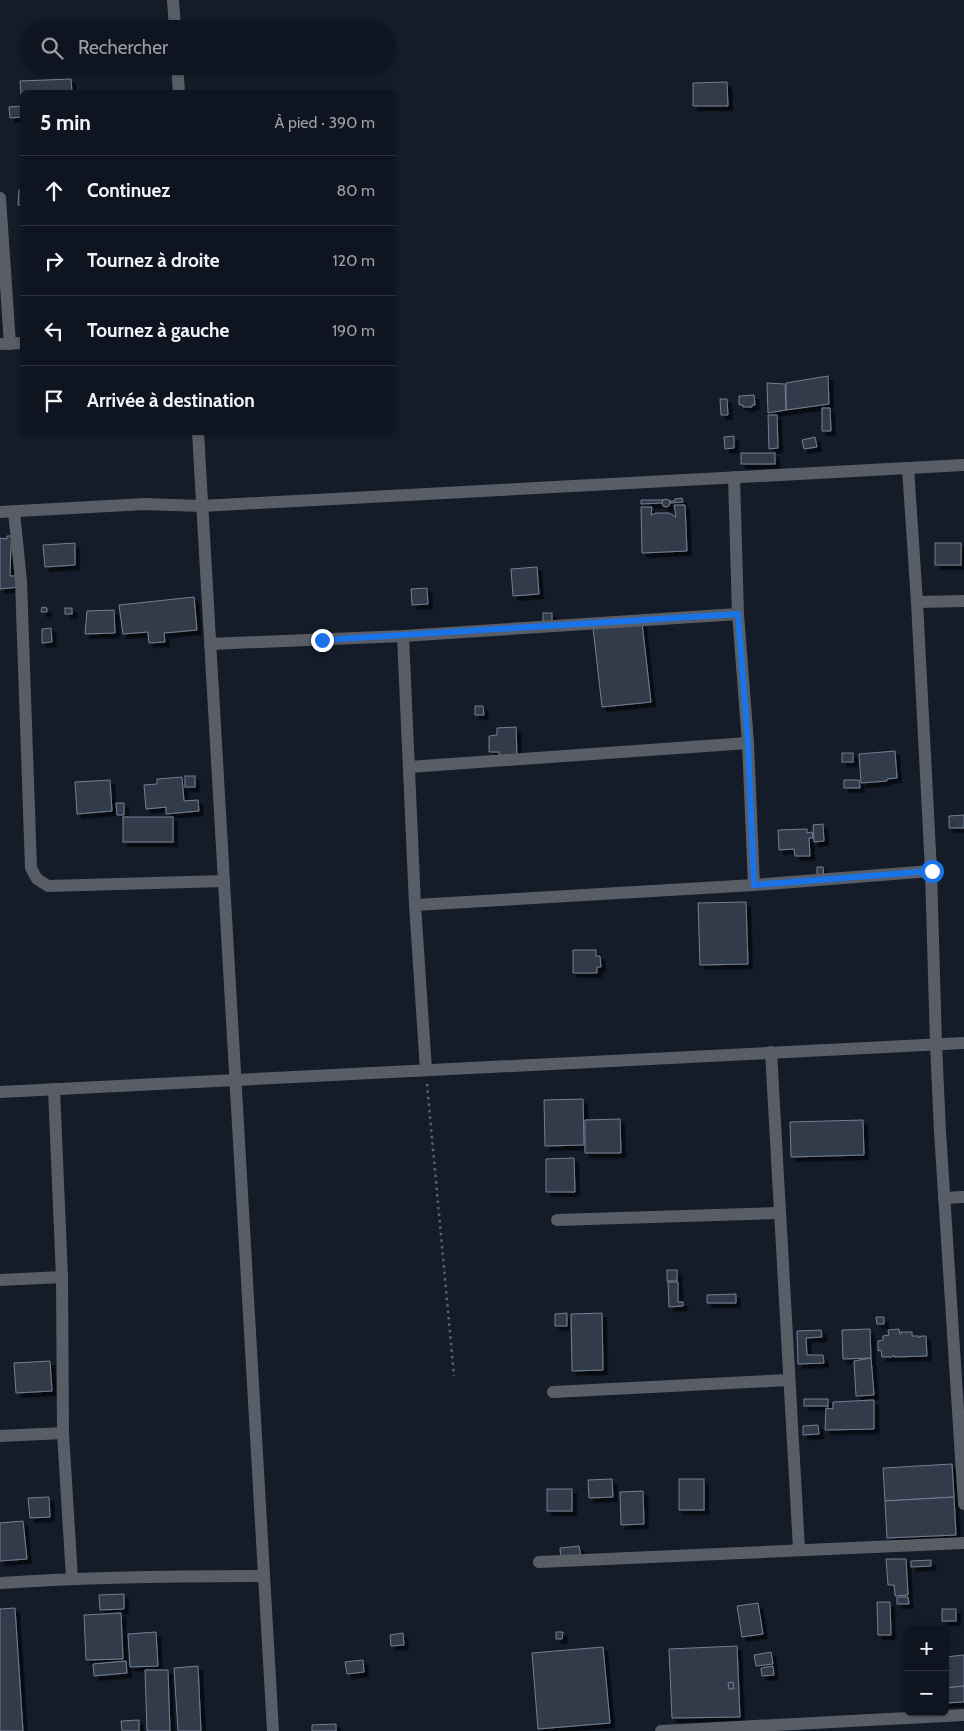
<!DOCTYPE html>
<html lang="fr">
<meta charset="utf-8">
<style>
:root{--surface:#0f1520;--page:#181e29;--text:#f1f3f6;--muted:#9b9fa5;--line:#2f343e}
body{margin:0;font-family:Cabin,sans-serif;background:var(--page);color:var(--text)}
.controls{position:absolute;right:15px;bottom:15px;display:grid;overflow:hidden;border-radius:8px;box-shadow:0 1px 4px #0004}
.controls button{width:45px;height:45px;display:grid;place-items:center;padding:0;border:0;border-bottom:1px solid var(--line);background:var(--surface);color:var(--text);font:25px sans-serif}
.stop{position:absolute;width:15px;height:15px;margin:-11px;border:4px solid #1a73e8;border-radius:50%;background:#fff}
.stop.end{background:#1a73e8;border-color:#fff;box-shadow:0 1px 5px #0008}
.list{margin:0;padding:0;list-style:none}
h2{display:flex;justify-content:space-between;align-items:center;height:65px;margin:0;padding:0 20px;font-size:21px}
h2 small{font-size:16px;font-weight:400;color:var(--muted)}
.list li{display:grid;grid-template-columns:32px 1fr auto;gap:15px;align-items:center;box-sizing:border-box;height:70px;padding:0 20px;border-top:1px solid var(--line)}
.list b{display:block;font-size:19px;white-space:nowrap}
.list em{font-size:16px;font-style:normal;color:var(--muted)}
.icon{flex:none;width:28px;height:28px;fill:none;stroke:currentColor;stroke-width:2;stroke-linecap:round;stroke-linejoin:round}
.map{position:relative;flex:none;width:964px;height:1731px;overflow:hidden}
.search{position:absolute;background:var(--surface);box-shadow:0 1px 4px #0004;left:20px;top:20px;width:375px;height:55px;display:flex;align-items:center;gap:12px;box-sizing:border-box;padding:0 18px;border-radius:28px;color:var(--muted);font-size:19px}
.panel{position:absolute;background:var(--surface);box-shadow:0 1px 4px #0004;left:20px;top:90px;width:375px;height:345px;border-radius:8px}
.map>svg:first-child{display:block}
</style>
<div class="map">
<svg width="964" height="1731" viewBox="0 0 964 1731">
<defs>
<filter id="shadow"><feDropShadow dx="4.5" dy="4.5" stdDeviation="0" flood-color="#0009"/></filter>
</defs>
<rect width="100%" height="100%" fill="#141c2a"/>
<!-- building -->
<g fill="#313b4a" stroke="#747f91" filter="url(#shadow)">
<path d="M71,79L72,92H22V117L10,118L9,107L22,106L20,81Z"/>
<path d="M727,82L728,106H693V83Z"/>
<path d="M19,190H22V205H18Z"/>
<path d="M828,376L829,404L786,410V383Z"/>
<path d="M767,383L785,384L786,410L768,413Z"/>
<path d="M754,395L755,405H752V407H743V405H739V396Z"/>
<path d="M720,399H727L728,415H721Z"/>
<path d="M822,408H830L831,431H822Z"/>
<path d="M768,415H777L778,448L769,449Z"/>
<path d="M734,436V448L725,449L724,437Z"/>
<path d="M815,437L817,447L804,449L802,440Z"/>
<rect x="741" y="453" width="34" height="11"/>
<path d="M682,498L683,502L669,503V501H675V499Z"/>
<circle cx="666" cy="503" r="4"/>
<path d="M641,500H663L662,503L641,504Z"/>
<path d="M674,505H685L687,551L642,553L641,507H652L651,515L656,513H669L676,517Z"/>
<path d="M7,536H16L11,545L10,576H19V587L0,589V538L7,539Z"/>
<path d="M75,543V565L45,567L43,545Z"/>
<rect x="935" y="543" width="26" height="22"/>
<path d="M537,567L539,594L513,596L511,569Z"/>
<path d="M427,588L428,604L412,605L411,589Z"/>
<path d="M194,597L197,630L164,633L165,642L149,643L148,632L123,634L119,605Z"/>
<path d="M42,607L47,608V612H41Z"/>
<rect x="65" y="608" width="7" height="6"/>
<path d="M114,610L115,633L85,634L87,611Z"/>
<rect x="543" y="613" width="9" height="9"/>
<path d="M642,623L651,702L602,707L593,628Z"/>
<path d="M51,628L52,642L42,643V629Z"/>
<path d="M475,706H483L484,715H475Z"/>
<path d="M516,727L517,755H499V752H489V736L497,735V728Z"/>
<path d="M895,751L897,778L887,779V781L861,783L859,754Z"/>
<rect x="842" y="753" width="11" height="9"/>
<rect x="185" y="776" width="10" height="11"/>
<path d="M182,777L184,801L198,800L199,811L166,814V807L146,809L144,785L157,784V779Z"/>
<path d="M110,780L112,811L77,814L75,782Z"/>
<path d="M844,780H859L860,788H844Z"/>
<path d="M116,803H124V815H117Z"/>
<path d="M964,815V828H949V816Z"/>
<rect x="123" y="817" width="50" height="25"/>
<path d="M823,824L824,841L814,842L813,825Z"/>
<path d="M807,829V833L812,832L813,838H809L810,856H795L794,849L779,850L778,830Z"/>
<path d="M817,867H823L824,878L817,875Z"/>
<path d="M746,902L748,964L700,965L698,903Z"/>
<path d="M573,950H596V956H600L601,967H597V973H573Z"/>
<path d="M583,1099L584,1145L545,1146L544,1100Z"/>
<path d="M620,1119L621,1153H585V1120Z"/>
<path d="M863,1120L864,1155L791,1157L790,1122Z"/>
<path d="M574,1158L575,1192H546V1159Z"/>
<rect x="667" y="1270" width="10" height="11"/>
<path d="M668,1282H678V1302H683V1306L669,1307Z"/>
<path d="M736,1294V1303H707V1295Z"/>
<path d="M567,1313V1326H555V1314Z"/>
<path d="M602,1313L603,1370L572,1371L571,1314Z"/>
<path d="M876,1317H884V1324H877Z"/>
<path d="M870,1329L871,1358L843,1359L842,1330Z"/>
<path d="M899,1329L900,1334H901V1332H912V1336H919V1338L921,1336H926L927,1356L894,1357V1355L892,1357H882L881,1350L878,1351V1341L883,1340V1336L889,1335L888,1330Z"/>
<path d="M821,1330L822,1337L806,1338L807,1355H823L824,1363L798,1364L797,1331Z"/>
<path d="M871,1358L874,1395L856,1396L854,1361Z"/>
<path d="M50,1361L52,1391L16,1393L14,1363Z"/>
<rect x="804" y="1399" width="24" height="7"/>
<path d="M874,1400V1429L825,1430L826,1408L833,1409V1402Z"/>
<path d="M818,1425L819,1434L803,1435V1426Z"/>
<path d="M952,1464L954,1497L885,1501L883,1468Z"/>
<path d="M612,1479L613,1497L589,1498L588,1480Z"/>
<rect x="679" y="1479" width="25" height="31"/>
<rect x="547" y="1489" width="25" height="22"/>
<path d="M643,1491L644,1524L621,1525L620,1492Z"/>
<path d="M49,1497L50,1517L30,1518L28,1498Z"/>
<path d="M954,1497L956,1535L887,1538L885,1501Z"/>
<path d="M23,1521L27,1559L0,1561V1523Z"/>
<path d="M579,1546L581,1558L561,1560L560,1548Z"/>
<path d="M886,1559H906L908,1595L895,1596L894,1585H888Z"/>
<path d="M931,1560V1566L911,1567V1561Z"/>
<path d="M124,1594V1609L100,1610L99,1595Z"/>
<path d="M897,1597H908L909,1604H897Z"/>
<path d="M877,1602H890L891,1635H878Z"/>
<path d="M758,1603L763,1634L742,1637L737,1606Z"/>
<path d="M15,1608L23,1731H0V1609Z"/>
<rect x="942" y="1609" width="14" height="12"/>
<path d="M121,1613L123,1659L86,1660L84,1615Z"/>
<path d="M156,1632L158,1666L130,1667L128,1634Z"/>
<path d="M556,1632H563L562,1639H556Z"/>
<path d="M403,1633L404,1645L391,1646L390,1635Z"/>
<path d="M737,1646L740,1717L672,1718L669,1649Z"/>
<path d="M603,1647L610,1723L538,1729L532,1653Z"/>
<path d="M771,1652L773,1664L756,1666L754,1655Z"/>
<path d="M964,1655V1686L945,1688V1657Z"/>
<path d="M363,1660L364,1672L347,1674L345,1662Z"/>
<path d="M126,1661L127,1673L94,1676L93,1664Z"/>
<path d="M198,1666L201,1731H178L174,1668Z"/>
<path d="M773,1666L774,1675L762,1676L761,1668Z"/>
<path d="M145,1670H168L170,1731H147Z"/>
<path d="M733,1682L734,1689H729L728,1683Z"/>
<path d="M964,1686V1702L945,1703V1688Z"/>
<path d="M139,1720V1731H122L121,1721Z"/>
<path d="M336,1724V1731H312V1725Z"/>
</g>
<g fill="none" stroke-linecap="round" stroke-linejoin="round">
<!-- path -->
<path stroke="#5b626f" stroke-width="2.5" stroke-dasharray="2.5 4" stroke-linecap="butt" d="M427,1084L454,1376"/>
<!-- minor -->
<g stroke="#595e66" stroke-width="12">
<path d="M173,0L175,29"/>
<path d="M177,66L179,92"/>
<path d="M0,198L10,344"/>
<path d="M0,344L22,343"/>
<path d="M198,432L273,1731"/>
<path d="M908,468L917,602L931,871L936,1044L940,1131L964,1504"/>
<path d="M734,477L738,614L748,743L754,885"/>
<path d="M0,512L145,504L202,506L964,465"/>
<path d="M14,512L21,581L31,868L37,879L48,886L224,881"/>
<path d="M917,602L964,601"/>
<path d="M403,636L415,905L426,1070"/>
<path d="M210,644L403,636L738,614"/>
<path d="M409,767L748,743"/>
<path d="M415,905L754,885L931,871"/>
<path d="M771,1052L799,1549"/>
<path d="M54,1089L62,1277L63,1433L72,1578"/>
<path d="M944,1198L964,1197"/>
<path d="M557,1220L780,1213"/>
<path d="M0,1280L62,1277"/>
<path d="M553,1392L789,1380"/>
<path d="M0,1436L63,1433"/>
<path d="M539,1562L964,1543"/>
<path d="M0,1583C88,1577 176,1576 264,1576"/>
<path d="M661,1731L964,1715"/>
</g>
<!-- tertiary -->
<path stroke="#595e66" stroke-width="12" d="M0,1092L964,1043"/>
</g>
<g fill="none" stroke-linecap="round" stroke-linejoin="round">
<!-- route -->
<path stroke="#1a73e8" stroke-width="6" d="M322,640L738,614L748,743L754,885L932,871"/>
</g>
</svg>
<div class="controls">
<button>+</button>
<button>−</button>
</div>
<div class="stop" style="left:932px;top:871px"></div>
<div class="stop end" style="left:322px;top:640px"></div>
<div class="search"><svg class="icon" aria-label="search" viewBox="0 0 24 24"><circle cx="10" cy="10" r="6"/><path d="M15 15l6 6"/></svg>Rechercher</div>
<section class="panel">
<h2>5 min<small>À pied · 390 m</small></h2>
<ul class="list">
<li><svg class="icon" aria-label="ahead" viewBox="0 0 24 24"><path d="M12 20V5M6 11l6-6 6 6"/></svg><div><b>Continuez</b></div><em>80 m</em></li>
<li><svg class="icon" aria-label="right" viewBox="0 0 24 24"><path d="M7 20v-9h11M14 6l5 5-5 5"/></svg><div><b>Tournez à droite</b></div><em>120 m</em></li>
<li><svg class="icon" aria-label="left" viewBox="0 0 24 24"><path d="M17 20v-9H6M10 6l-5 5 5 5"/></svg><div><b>Tournez à gauche</b></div><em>190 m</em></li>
<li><svg class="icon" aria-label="arrive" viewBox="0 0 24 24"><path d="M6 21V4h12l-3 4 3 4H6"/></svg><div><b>Arrivée à destination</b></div></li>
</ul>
</section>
</div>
